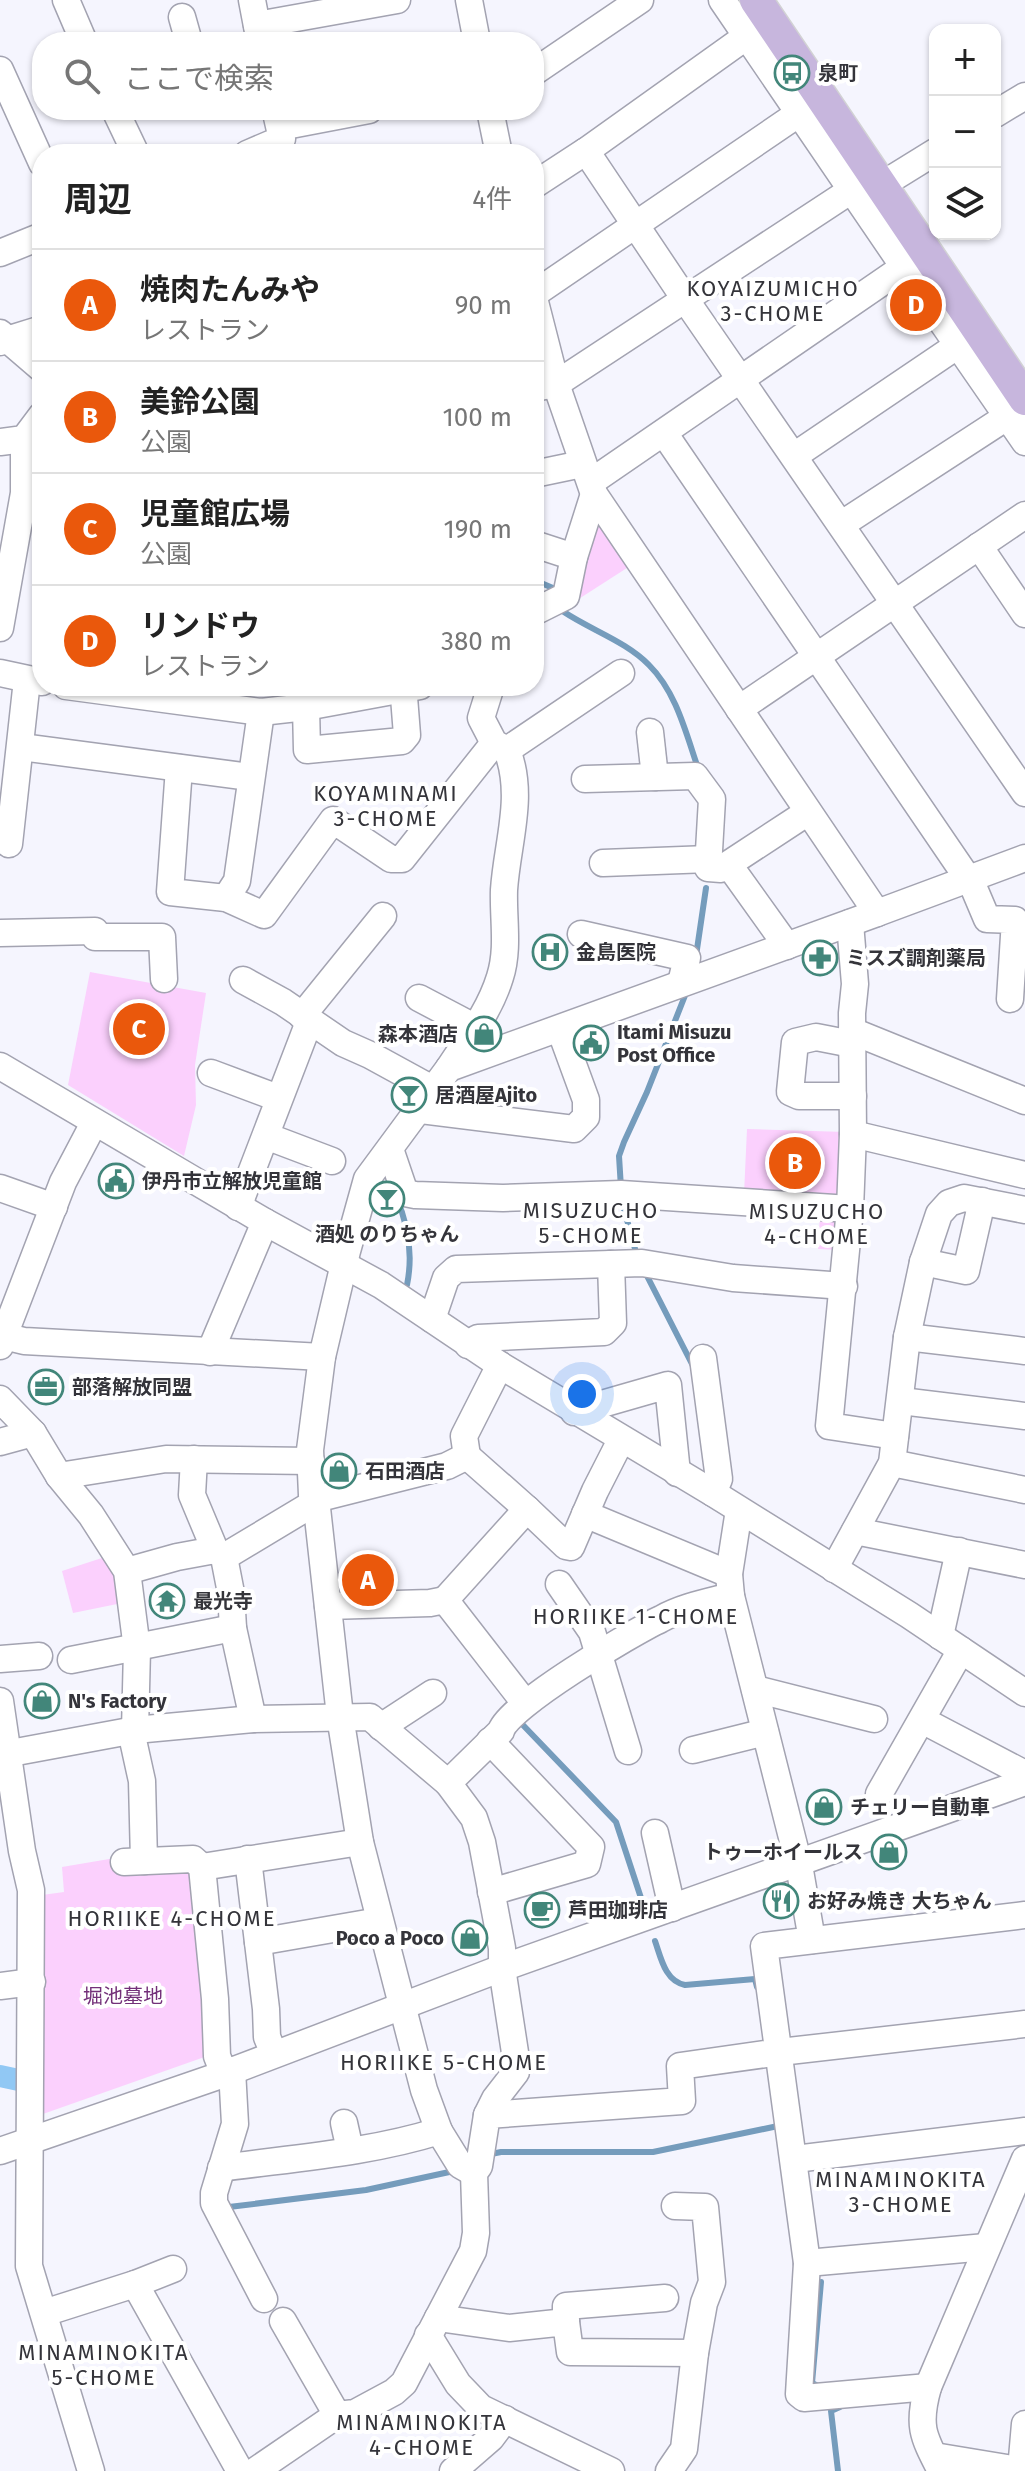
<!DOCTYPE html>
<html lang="ja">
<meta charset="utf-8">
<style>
:root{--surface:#fff;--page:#f2f2f2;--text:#222;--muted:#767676;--line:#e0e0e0;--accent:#ea580c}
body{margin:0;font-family:"Fira Sans","Noto Sans JP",sans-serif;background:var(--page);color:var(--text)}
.controls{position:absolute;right:24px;top:24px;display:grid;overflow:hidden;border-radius:16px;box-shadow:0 2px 6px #0004}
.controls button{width:72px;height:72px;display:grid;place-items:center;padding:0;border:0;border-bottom:2px solid var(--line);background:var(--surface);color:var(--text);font:40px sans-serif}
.you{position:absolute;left:582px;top:1394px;width:28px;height:28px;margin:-20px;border:6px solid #fff;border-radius:50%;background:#1a73e8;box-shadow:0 0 0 12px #1a73e833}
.badge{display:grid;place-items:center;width:52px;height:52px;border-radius:50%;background:var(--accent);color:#fff;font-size:26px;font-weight:700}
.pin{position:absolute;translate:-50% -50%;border:4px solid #fff;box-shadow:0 2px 8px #0006}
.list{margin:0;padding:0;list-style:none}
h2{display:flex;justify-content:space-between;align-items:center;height:104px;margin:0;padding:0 32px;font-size:34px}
h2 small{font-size:26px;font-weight:400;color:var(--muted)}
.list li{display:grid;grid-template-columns:52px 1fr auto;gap:24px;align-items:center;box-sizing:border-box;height:112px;padding:0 32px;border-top:2px solid var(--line)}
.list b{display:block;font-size:30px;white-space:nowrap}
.list p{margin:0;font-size:26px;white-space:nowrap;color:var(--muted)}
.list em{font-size:26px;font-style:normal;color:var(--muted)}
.icon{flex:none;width:44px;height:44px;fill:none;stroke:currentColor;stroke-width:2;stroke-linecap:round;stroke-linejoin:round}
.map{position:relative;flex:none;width:1025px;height:2471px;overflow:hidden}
.search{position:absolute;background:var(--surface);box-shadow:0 2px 6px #0004;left:32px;top:32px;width:512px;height:88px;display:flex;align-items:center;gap:20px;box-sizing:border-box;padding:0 28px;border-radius:32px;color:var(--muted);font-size:30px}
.panel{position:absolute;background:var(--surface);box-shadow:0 2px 6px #0004;left:32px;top:144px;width:512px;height:552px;border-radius:32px}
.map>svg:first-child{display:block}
</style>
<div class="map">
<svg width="1025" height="2471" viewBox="0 0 1025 2471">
<rect width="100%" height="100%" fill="#f5f5fe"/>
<!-- green -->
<g fill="#fbd0fd">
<path d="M596,518L630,566L574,602Z"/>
<path d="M90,972L206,993L195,1065L196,1105L184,1156L68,1085Z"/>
<path d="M747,1129L846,1132L837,1199L744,1194Z"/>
<path d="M820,1214L837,1215L841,1250L818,1249Z"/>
<path d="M111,1555L127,1602L73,1613L62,1571Z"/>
<path d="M121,1857L193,1866L213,2054L43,2114L35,2106L42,1895L64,1892L62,1867Z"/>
</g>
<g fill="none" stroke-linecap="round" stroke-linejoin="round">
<!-- stream -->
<g stroke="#759cbc" stroke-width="6">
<path d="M534,580L560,591"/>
<path d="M563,606L564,612C591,630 627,642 649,665C677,693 686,734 699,771"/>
<path d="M696,956L706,888"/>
<path d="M621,1188L619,1156L624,1142L647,1092L686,993"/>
<path d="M396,1197C409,1226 413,1255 407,1285"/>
<path d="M622,1202L637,1256"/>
<path d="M645,1272L693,1366"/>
<path d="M521,1723L616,1822L641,1898"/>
<path d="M655,1941C661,1958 665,1981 685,1985L755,1979L757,1987"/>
<path d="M486,2155L501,2152H653L778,2126"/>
<path d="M229,2207L366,2190L454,2171"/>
<path d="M818,2386L812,2383L821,2282"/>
<path d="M838,2471L831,2411L840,2407"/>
</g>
<!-- canal -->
<path stroke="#91c8f4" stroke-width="22" d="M0,2076L28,2082"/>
<!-- minor casing -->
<g stroke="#a3a3b1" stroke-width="29">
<g id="minor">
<path d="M66,0L84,42"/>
<path d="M252,0L260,42"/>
<path d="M469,0L477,42"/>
<path d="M722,0L904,267"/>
<path d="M182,17L189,42"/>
<path d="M257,25L397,0"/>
<path d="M0,70L42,163"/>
<path d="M534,72L640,0"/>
<path d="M115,110L136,154"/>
<path d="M490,110L499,154"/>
<path d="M995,114L1025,96"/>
<path d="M280,127L369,110"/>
<path d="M586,151L685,299L1025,793"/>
<path d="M247,154L282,139L277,117"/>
<path d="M534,185L586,151L747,36L762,29"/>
<path d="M880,186L935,152"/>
<path d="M0,253L42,236"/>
<path d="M534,294L798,114"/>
<path d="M0,333L42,369"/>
<path d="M0,342L42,329"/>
<path d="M534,388L556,384L850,191"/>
<path d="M664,433L973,886L987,919L1015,920L1010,999"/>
<path d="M0,442L24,439L42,415"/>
<path d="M794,456L973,335"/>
<path d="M534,474L582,464"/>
<path d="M591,482L904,267L1025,442"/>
<path d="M842,524L1022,407"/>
<path d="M534,544L574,557"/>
<path d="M979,546L1025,614"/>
<path d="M534,612L566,596L574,557L594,494"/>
<path d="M0,628L24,493V439L42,446"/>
<path d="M0,673L42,682"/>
<path d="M66,686L261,712L306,707L420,686"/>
<path d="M306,707L307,750L402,741L407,735L404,697L400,686"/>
<path d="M739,709L1025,515"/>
<path d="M650,732L655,777"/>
<path d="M21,747L250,777"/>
<path d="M507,750L621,673"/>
<path d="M179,768L170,892L226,898L264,915L333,820L391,859H402L494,743"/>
<path d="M585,779L695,776L712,799L708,868L721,869L808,812"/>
<path d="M9,844L27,680"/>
<path d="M603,863L709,859"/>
<path d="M729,865L787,946"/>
<path d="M226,898L237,881L261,712"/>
<path d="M877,913L1025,858"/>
<path d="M850,923L855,984L852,1013L853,1134L850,1209L829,1426L895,1436"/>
<path d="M0,933L95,931V937H162L164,979"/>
<path d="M581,934L687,958L681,983"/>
<path d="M243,980L283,1002L343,1043L370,1055L434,1090"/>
<path d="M419,998L476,1028"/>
<path d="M302,1016L383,916"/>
<path d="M852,1031L1025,1101"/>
<path d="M852,1044L816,1037L795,1042L790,1092L799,1096H853"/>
<path d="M0,1066L265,1222L381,1285L500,1365L713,1493L909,1615L1025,1693"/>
<path d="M449,1068C468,1039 490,1010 500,977C509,949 503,919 504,890C507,843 525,796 507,750L494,743L481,718L491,686"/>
<path d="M211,1073L278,1098"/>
<path d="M421,1110L574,1129L586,1117V1100L560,1029"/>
<path d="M853,1134L1025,1175"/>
<path d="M266,1136L332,1161"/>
<path d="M390,1149L405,1193L415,1195L503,1198L621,1194L850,1209"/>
<path d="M0,1188L54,1207"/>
<path d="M238,1207L309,1022"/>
<path d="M923,1262L966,1271L982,1201"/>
<path d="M432,1319L446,1278L456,1269L642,1263L733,1278L844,1286"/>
<path d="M0,1335L24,1341L322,1357"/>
<path d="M907,1337L1025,1351"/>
<path d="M468,1345L478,1338L604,1332L613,1323L611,1264"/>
<path d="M0,1346L63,1182L94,1123"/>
<path d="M210,1352L265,1222"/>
<path d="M703,1358L719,1479L713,1493"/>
<path d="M0,1399L33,1433L59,1476L91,1515L127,1571L137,1649L135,1730"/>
<path d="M901,1401L1025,1416"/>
<path d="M574,1412L668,1385L677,1473"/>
<path d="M0,1442L33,1433"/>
<path d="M467,1456L527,1509"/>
<path d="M194,1459L192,1495L215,1550L224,1557L231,1593L233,1628L253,1719"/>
<path d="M892,1463L1025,1490"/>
<path d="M59,1476L166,1459L311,1461"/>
<path d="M585,1514L729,1574"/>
<path d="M855,1531L1025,1565"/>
<path d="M224,1557L309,1506L316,1499L447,1466L467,1456L464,1436L500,1365"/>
<path d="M834,1569L892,1463L907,1337L923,1262L939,1214L949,1203L964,1198L1025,1210"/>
<path d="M127,1571L177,1557L215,1550"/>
<path d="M559,1584L592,1632L628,1751"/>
<path d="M731,1596L799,1865L812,1940"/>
<path d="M445,1600L527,1509L566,1546L571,1547L595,1491L621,1440"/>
<path d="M328,1606L430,1603L445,1600L525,1703"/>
<path d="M940,1636L959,1551"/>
<path d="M0,1659L39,1656"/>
<path d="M71,1660L233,1628"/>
<path d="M755,1689L874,1719"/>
<path d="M0,1701L22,1851L31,1890L29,2266L91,2471"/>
<path d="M922,1720L1025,1774"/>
<path d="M381,1727L433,1693"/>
<path d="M131,1731L142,1781L144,1861"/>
<path d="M490,1741L591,1847L587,1864L491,1892"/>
<path d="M693,1750L765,1732"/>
<path d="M0,1755L135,1730L253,1719L370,1717L448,1783"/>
<path d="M879,1794L961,1650"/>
<path d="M655,1833L672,1908"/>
<path d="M248,1859L266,2009L267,2037L274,2054"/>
<path d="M124,1862L193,1859L202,1867L215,1999L217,2056L224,2074"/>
<path d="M202,1867L360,1842"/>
<path d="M258,1942L379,1921"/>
<path d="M0,1986L32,1982"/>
<path d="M232,2070L235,2124L214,2193V2203L264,2299"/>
<path d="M487,2115L495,2099L516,2072V2059L502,1968V1948L482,1842L474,1818L448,1783L501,1731C506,1707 633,1632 661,1619C682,1607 708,1602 731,1596L729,1574L739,1510"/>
<path d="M344,2123L350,2150"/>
<path d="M439,2131L424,2090L360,1842L340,1716L316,1499L312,1495L310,1450L322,1357L347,1251L367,1179L449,1068L877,913L594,494L556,384L534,298"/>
<path d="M0,2151L224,2074L502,1968L1025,1782"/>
<path d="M795,2159L1025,2131"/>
<path d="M221,2168C294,2158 369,2153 439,2131L460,2165L474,2173"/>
<path d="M807,2263L986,2247"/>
<path d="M135,2284L173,2269"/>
<path d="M44,2313L135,2284L240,2471"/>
<path d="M438,2318L509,2328L566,2322L570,2352L695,2353"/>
<path d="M283,2321L337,2415"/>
<path d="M566,2322V2306L665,2298"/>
<path d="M428,2335L458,2384L481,2408L611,2471"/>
<path d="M928,2387L804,2398L799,2394L807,2263L764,1946L1025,1915"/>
<path d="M934,2456L1025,2471"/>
<path d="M1021,2470L1025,2424"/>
<path d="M255,2471L337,2415L355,2413L394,2392L404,2383L473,2251L476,2233L474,2173L479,2166L487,2115L682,2101L680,2066L780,2052L1025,2024"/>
<path d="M453,2471L491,2438L505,2419"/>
<path d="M669,2471L684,2449L695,2353L704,2303L712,2282L705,2207L675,2206"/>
<path d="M941,2471C923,2436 917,2426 928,2387L1025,2159"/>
</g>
</g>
<!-- major casing -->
<g stroke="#d2d2d4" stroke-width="35">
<path id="major" d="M756,0L1025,399"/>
</g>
<!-- minor -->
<use href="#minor" stroke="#fff" stroke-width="26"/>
<!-- major -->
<use href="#major" stroke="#c7b6dd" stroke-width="32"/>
</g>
<!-- icons -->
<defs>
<g id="bus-ring" transform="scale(1.8)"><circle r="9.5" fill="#fff" stroke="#42867a" stroke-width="1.5"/><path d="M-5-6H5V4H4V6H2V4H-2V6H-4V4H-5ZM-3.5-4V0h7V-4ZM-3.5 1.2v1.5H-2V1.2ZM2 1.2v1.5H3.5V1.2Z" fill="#42867a"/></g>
<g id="hospital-ring" transform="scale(1.8)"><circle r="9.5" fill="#fff" stroke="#42867a" stroke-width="1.5"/><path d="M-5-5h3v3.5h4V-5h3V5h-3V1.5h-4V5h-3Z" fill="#42867a"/></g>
<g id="pharmacy-ring" transform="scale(1.8)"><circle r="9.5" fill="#fff" stroke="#42867a" stroke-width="1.5"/><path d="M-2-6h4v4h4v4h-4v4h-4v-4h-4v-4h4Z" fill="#42867a"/></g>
<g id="shop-ring" transform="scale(1.8)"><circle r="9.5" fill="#fff" stroke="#42867a" stroke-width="1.5"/><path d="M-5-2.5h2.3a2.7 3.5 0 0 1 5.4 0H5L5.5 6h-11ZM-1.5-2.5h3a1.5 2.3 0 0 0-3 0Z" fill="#42867a"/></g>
<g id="civic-ring" transform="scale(1.8)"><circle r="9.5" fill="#fff" stroke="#42867a" stroke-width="1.5"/><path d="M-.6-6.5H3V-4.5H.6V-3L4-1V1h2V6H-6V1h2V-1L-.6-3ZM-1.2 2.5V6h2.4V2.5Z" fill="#42867a"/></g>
<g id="bar-ring" transform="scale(1.8)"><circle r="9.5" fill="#fff" stroke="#42867a" stroke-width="1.5"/><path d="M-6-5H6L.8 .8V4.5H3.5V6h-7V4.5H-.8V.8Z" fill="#42867a"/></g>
<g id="office-ring" transform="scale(1.8)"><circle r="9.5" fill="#fff" stroke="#42867a" stroke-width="1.5"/><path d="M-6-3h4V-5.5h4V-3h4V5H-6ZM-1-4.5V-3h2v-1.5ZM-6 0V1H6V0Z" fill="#42867a"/></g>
<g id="temple-ring" transform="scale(1.8)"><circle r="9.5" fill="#fff" stroke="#42867a" stroke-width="1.5"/><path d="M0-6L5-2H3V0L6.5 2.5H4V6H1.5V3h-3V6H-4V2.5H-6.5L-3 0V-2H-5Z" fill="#42867a"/></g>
<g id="restaurant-ring" transform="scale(1.8)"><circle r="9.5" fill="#fff" stroke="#42867a" stroke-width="1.5"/><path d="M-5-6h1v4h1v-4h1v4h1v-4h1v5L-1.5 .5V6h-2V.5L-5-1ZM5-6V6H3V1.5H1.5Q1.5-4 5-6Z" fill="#42867a"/></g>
<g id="cafe-ring" transform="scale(1.8)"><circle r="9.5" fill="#fff" stroke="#42867a" stroke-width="1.5"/><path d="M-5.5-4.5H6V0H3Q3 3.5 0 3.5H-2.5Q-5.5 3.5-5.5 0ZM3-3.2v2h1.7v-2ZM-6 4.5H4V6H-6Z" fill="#42867a"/></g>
</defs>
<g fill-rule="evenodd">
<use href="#bus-ring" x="792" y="73"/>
<use href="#hospital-ring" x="550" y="952"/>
<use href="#pharmacy-ring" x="820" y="958"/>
<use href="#shop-ring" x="484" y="1034"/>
<use href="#civic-ring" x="591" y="1043"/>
<use href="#bar-ring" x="409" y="1095"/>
<use href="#civic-ring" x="116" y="1181"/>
<use href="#bar-ring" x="387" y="1199"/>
<use href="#office-ring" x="46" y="1387"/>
<use href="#shop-ring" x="339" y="1471"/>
<use href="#temple-ring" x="167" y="1601"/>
<use href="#shop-ring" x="42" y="1701"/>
<use href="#shop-ring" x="824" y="1807"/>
<use href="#shop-ring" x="889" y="1852"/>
<use href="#restaurant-ring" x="781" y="1901"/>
<use href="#cafe-ring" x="542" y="1910"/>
<use href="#shop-ring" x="470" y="1938"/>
</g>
<g text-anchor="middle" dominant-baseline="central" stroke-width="8" stroke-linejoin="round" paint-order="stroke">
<!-- poi labels -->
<g font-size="20" font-weight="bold" fill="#34343a" stroke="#fff" text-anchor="start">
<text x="818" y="73">泉町</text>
<text x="576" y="952">金島医院</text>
<text x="846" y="958">ミスズ調剤薬局</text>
<text x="617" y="1032">Itami Misuzu<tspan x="617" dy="23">Post Office</tspan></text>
<text x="458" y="1034" text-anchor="end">森本酒店</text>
<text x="435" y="1095">居酒屋Ajito</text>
<text x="142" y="1181">伊丹市立解放児童館</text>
<text x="387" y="1234" text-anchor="middle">酒処 のりちゃん</text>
<text x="72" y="1387">部落解放同盟</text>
<text x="365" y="1471">石田酒店</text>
<text x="193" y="1601">最光寺</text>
<text x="68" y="1701">N's Factory</text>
<text x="850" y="1807">チェリー自動車</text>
<text x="863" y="1852" text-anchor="end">トゥーホイールス</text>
<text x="807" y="1901">お好み焼き 大ちゃん</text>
<text x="568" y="1910">芦田珈琲店</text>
<text x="444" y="1938" text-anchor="end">Poco a Poco</text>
</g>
<!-- park labels -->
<g font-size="20" fill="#733079" stroke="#fff">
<text x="123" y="1996">堀池墓地</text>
</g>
<!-- neighbourhood labels -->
<g font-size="22" letter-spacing="2" fill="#34343a" stroke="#fff">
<text x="773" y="288">KOYAIZUMICHO<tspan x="773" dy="25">3-CHOME</tspan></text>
<text x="386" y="793">KOYAMINAMI<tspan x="386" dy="25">3-CHOME</tspan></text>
<text x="591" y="1210">MISUZUCHO<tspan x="591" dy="25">5-CHOME</tspan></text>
<text x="817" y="1211">MISUZUCHO<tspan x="817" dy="25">4-CHOME</tspan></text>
<text x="636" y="1616">HORIIKE 1-CHOME</text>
<text x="172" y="1918">HORIIKE 4-CHOME</text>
<text x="444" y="2062">HORIIKE 5-CHOME</text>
<text x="901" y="2179">MINAMINOKITA<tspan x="901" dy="25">3-CHOME</tspan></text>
<text x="104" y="2352">MINAMINOKITA<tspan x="104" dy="25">5-CHOME</tspan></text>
<text x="422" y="2422">MINAMINOKITA<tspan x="422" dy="25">4-CHOME</tspan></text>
</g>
</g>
</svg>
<div class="controls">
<button>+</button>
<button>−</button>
<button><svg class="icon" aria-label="layers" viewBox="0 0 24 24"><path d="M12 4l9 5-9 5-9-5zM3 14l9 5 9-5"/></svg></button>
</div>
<div class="you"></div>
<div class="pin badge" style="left:368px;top:1580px">A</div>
<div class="pin badge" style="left:795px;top:1163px">B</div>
<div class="pin badge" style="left:139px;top:1029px">C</div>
<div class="pin badge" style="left:916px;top:305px">D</div>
<div class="search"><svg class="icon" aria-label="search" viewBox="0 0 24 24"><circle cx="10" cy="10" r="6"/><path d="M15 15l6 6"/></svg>ここで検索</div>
<section class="panel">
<h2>周辺<small>4件</small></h2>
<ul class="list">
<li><span class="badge">A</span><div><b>焼肉たんみや</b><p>レストラン</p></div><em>90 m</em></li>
<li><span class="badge">B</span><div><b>美鈴公園</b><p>公園</p></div><em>100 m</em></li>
<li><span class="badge">C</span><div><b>児童館広場</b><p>公園</p></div><em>190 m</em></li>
<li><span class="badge">D</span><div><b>リンドウ</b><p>レストラン</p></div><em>380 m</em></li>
</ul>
</section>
</div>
